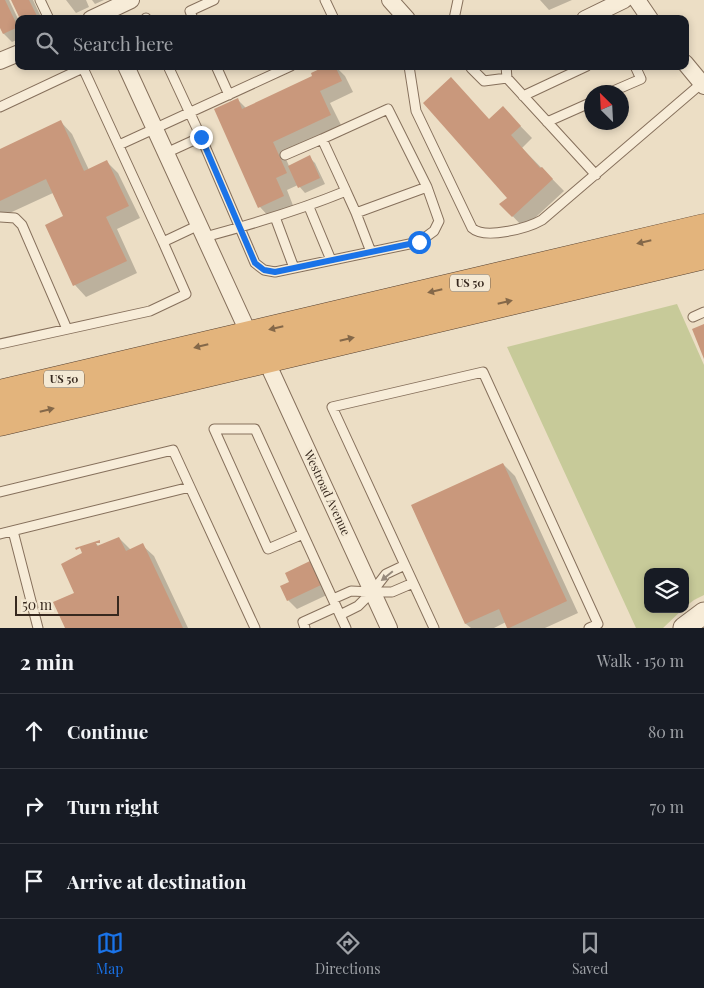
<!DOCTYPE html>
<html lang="en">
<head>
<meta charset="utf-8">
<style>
  :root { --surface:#171b24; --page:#242831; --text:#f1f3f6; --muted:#9ea1a6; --line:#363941; --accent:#1a73e8 }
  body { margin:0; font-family:"Playfair Display",serif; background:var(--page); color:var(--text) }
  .controls { position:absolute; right:15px; bottom:15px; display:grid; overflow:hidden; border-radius:10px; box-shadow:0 2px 8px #0003 }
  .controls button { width:45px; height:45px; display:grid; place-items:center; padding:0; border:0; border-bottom:1px solid var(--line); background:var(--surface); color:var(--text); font:25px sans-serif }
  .compass { position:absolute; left:584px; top:85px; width:45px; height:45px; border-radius:50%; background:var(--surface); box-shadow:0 2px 8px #0003; rotate:336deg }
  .scale { position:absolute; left:15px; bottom:12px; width:104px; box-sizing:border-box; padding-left:5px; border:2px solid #37291f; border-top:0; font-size:14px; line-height:18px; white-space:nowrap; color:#37291f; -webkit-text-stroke:4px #f4e9d4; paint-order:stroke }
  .stop { position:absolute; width:15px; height:15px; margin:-11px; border:4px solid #1a73e8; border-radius:50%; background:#fff }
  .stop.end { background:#1a73e8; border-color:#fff; box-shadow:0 1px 5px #0008 }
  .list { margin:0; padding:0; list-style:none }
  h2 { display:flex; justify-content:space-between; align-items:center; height:65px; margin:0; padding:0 20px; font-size:21px }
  h2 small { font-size:16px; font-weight:400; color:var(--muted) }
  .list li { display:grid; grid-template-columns:32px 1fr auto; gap:15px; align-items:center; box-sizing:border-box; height:75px; padding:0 20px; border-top:1px solid var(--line) }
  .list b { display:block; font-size:19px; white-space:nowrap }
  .list em { font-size:16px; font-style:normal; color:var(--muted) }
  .icon { flex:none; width:28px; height:28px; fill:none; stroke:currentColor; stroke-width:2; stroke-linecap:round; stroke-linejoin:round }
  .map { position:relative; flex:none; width:704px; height:628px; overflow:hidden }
  .search { position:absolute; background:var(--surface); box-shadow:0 2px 8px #0003; left:15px; right:15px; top:15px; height:55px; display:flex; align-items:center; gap:12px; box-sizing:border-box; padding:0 18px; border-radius:10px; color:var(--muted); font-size:19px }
  .sheet { height:290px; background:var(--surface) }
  nav { display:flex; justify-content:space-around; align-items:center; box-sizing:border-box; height:70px; border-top:1px solid var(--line); background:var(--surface); font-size:14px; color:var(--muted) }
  nav a { display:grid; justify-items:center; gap:2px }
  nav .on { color:var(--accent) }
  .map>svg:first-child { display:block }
</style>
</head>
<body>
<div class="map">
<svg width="704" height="628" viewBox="0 0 704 628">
  <rect width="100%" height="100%" fill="#ecdec5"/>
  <path fill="#c7ca99" d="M677,304L704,365V595L694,600L685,607V572H648V609H683L663,628H636L507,347Z"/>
  <path fill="#0003" d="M0,0H9L19,21V39L12,42L4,34L0,25Z
    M12,0H33L42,19H21Z
    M66,0H86L89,7L76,13Z
    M92,0H104L95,4Z
    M540,0H572L549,10Z
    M329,66H335L345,76L353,92L330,103L342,127L284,154L289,166L309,157L315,163L325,184L305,193L298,185L287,190L294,208L271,219L260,207L237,99L246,108L314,77Z
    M503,108L532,138L522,148L564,191L524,228L501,204L509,198L489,120Z
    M61,122L72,134L89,170L107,162L118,173L140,218L117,229L137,273L86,297L75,285L65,217L53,193L1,217L0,216V151Z
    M503,464L515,476L578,613L545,628H508L506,622L494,628H471L466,624L412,506Z
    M119,538L131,550L142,545L154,556L188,628H67L76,593L83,554L95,542L99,547Z
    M310,563L319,572L329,594L297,609L288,600L291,582Z"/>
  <path fill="#c9987c" d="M0,0H5L18,27L3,34L0,28Z
    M11,0H29L38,18L20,19Z
    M326,66H335L342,81L320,91L331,115L273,142L287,173L276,178L284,196L258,208L214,109L238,98L242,109L312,76L311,73Z
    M451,77L489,119L503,106L521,126L511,135L540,168L542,167L553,179L512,217L499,204L507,198L423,103Z
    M61,120L84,171L107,160L129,206L106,217L127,261L73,286L45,225L63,216L46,179L0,201V149Z
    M310,155L320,178L298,188L288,166Z
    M704,324V359L692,329Z
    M503,463L567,601L509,628H507L499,609L465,624L411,505Z
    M119,537L126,551L143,543L183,628H65L53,602L74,593L61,564L82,553L80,548L76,550L75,548L100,540V543H96L97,546Z
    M310,561L321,585L287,601L280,586L289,582L285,573Z"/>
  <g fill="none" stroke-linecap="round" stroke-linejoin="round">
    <g stroke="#86705c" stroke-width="11">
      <path id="service" d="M40,0L49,19
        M325,0L334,19
        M146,18V19
        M193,19L190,11L214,0
        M454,19L458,0
        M168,66L201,137
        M216,66L229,95
        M409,66L416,111L472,228C485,240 528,228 542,220L702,83
        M506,66L507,78L596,175
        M471,68L484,81L507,78
        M611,92L641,79L635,66
        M523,96L587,66
        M0,107L83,68L163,242
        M547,122L592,102
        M119,145L291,66
        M166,153L201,137L255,263L264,270L275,272L419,242L434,231L439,221L427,187L356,213L346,191C300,210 253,224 205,237
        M285,155L322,139
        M346,191L322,139L388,109L427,187
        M309,207L331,260
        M356,213L371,252
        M0,217L15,218L22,225L67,329
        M275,217L294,268
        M693,317L704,312
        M0,344L150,311L186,294L163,242L199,225
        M0,492L173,450L190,487
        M13,531L38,628
        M0,534L190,487L255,628
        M303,534L268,549L214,429H255L346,628
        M372,592L386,574L405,565
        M372,592H392L413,583
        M333,599L351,591L372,592L358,606L340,615
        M305,628L303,622L336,607
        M434,628L332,407L483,372L598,624L589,628"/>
    </g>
    <g stroke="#86705c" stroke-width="18">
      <path id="minor" d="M390,0L407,19
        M637,0L650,19
        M91,19L131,0
        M585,19L624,0
        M0,61L19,53
        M685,63L704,86
        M126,66L249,334
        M265,358L389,628"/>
    </g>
    <g stroke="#86705c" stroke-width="23">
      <path id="tertiary" d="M684,628L704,613"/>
    </g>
    <g stroke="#543f30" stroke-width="29">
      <path id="trunk" d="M0,394L704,228
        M0,422L704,255"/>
    </g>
    <use href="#service" stroke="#f7ecd8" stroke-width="9"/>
    <use href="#minor" stroke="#f7ecd8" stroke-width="16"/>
    <use href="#tertiary" stroke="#f7ecd8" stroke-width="21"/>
    <use href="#trunk" stroke="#e3b47c" stroke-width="28"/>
  </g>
  <defs><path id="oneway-solid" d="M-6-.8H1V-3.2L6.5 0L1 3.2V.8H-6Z" transform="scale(1.25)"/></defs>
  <g fill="#846849">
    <use href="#oneway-solid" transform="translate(644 242) rotate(167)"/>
    <use href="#oneway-solid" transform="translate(435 291) rotate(167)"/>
    <use href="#oneway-solid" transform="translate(505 302) rotate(-13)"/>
    <use href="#oneway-solid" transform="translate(276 328) rotate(167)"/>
    <use href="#oneway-solid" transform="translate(347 339) rotate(-13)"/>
    <use href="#oneway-solid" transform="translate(201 346) rotate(166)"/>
    <use href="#oneway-solid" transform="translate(47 410) rotate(-14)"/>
  </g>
  <use fill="#978a7c" href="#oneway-solid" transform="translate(387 576) rotate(141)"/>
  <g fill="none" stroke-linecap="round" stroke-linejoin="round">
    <path stroke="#1a73e8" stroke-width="6" d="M201,137L255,263L264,270L275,272L419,242"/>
  </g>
  <g text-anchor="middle" stroke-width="5" stroke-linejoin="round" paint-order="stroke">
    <g fill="#f4e9d4" stroke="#706355" stroke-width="1">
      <rect x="450" y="274.5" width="40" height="17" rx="4"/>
      <rect x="44" y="370.5" width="40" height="17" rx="4"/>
    </g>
    <g font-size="11" font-weight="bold" fill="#37291f">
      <text x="470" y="287">US 50</text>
      <text x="64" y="383">US 50</text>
    </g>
    <g font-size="12" fill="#37291f" stroke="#f4e9d4">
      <text transform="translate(327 493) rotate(65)" y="4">Westroad Avenue</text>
    </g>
  </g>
</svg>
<div class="controls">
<button><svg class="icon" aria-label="layers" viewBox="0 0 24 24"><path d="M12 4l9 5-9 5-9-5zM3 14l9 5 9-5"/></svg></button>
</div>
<svg class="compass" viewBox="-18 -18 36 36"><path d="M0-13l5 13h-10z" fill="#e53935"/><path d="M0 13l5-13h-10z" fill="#9ea1a6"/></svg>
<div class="scale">50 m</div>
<div class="stop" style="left:419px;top:242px"></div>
<div class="stop end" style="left:201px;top:137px"></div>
<div class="search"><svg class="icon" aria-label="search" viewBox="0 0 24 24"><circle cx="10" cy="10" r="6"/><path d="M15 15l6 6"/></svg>Search here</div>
</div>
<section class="sheet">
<h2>2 min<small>Walk · 150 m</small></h2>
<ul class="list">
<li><svg class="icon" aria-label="ahead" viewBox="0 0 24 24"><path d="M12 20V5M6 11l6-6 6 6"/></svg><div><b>Continue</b></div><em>80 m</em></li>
<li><svg class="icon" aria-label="right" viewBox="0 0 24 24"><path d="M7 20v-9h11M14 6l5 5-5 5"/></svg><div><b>Turn right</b></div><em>70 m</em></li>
<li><svg class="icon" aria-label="arrive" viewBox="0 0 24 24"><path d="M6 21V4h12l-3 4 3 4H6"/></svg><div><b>Arrive at destination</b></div></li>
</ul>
</section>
<nav>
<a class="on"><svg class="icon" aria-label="map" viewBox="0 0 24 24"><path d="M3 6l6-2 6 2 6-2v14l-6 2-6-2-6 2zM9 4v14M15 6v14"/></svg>Map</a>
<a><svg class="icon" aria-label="directions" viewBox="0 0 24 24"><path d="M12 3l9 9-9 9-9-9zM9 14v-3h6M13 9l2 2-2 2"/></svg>Directions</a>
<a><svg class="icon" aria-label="saved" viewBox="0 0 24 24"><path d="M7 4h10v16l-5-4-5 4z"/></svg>Saved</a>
</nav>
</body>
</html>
